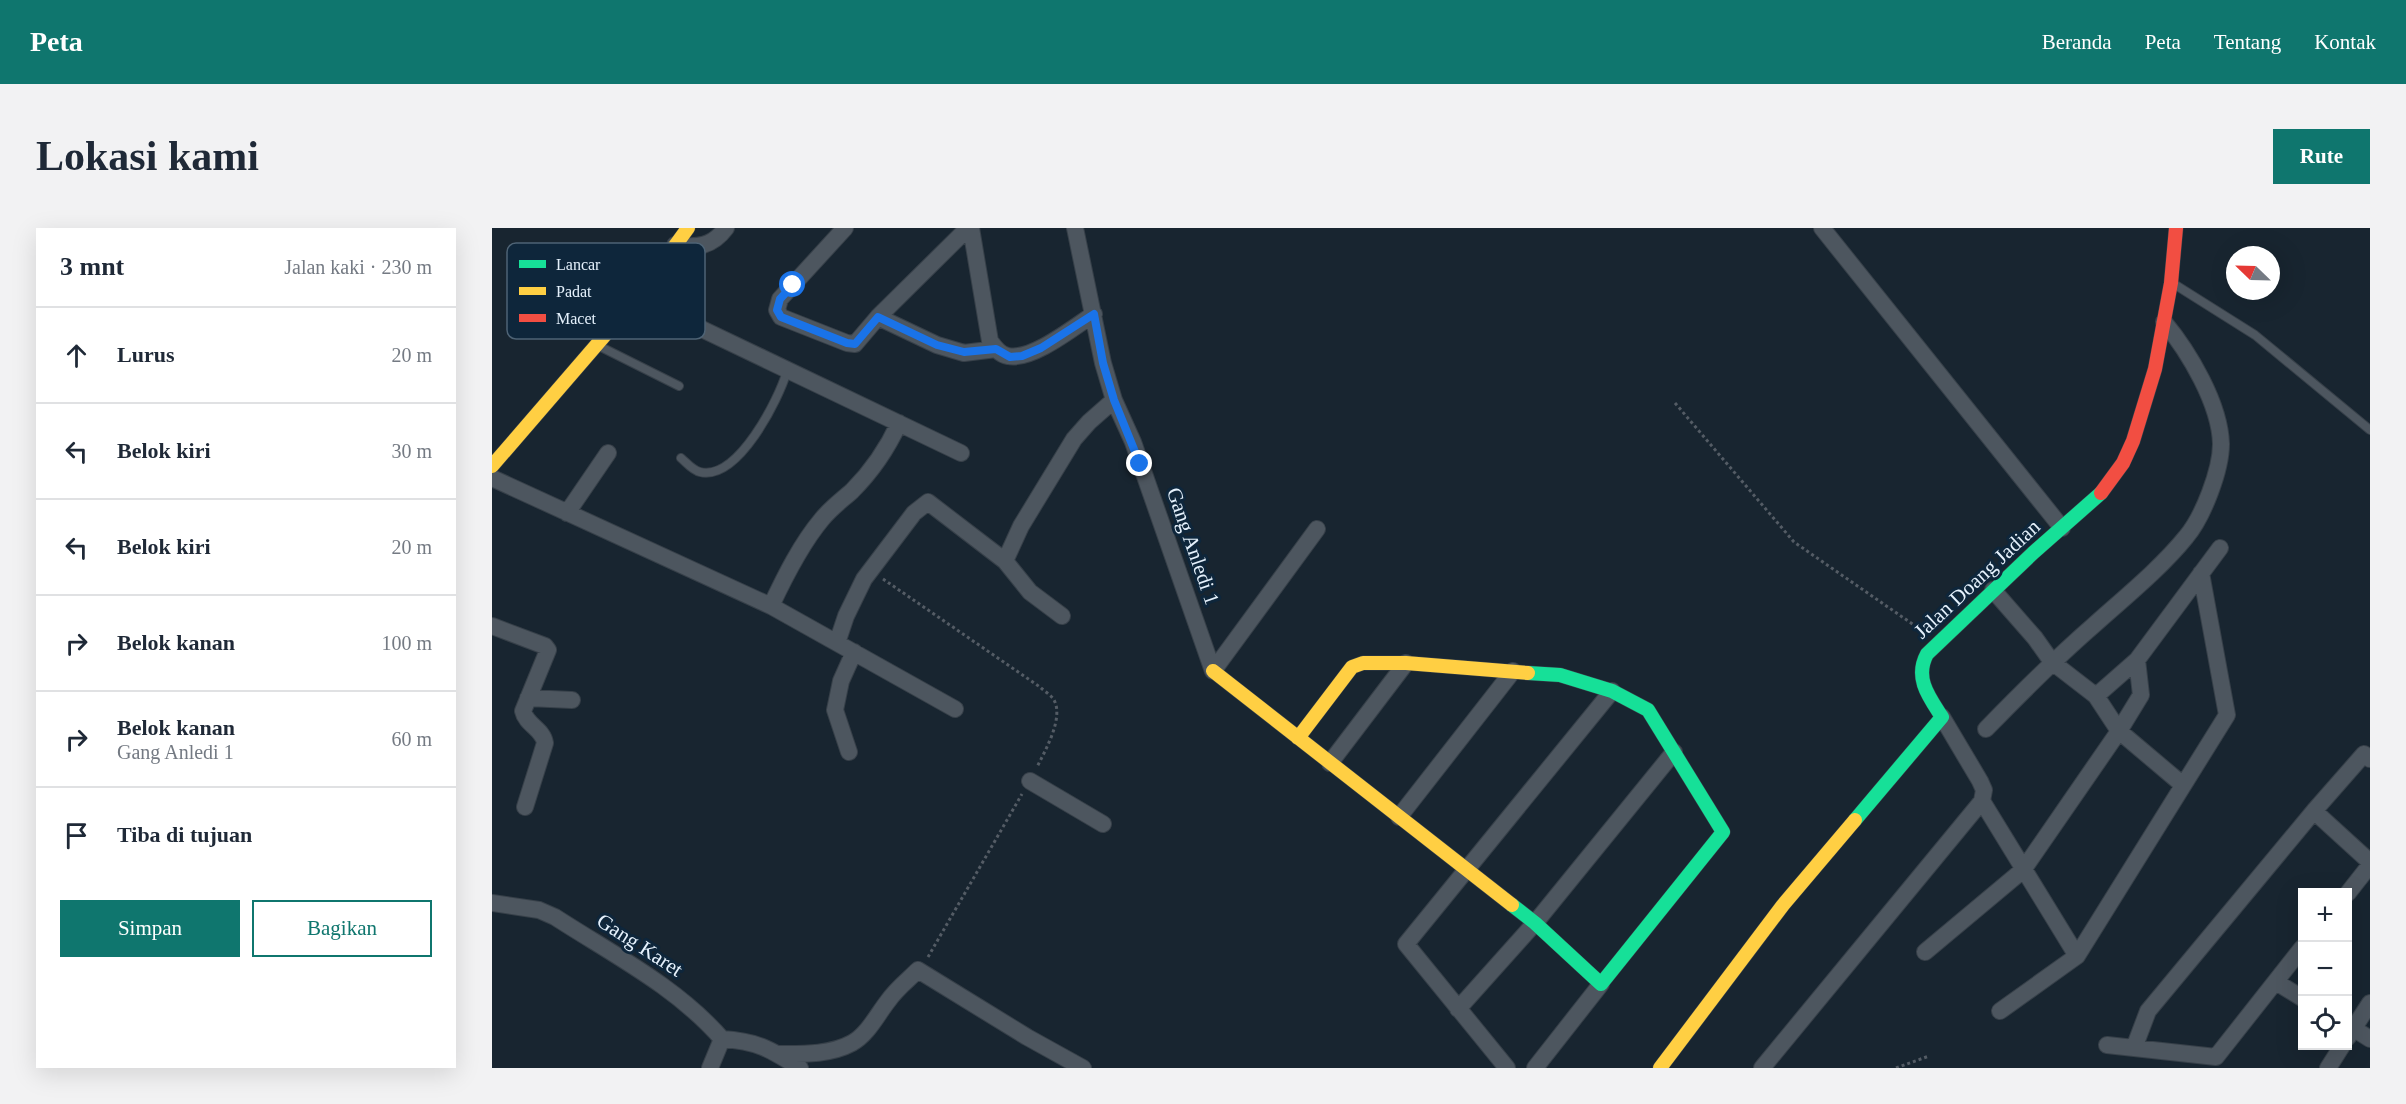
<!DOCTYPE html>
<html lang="id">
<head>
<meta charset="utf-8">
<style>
  :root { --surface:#fff; --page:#f2f2f3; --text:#1f2937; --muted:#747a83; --line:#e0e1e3; --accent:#0f766e }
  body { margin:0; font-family:Georgia,serif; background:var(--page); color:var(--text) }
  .controls { position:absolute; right:18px; bottom:18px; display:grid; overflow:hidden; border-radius:0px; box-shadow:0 6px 24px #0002 }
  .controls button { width:54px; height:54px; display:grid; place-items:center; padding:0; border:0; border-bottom:2px solid var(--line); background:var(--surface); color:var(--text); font:30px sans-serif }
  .compass { position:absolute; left:1734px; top:18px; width:54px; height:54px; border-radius:50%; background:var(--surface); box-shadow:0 6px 24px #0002; rotate:293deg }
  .stop { position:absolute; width:18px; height:18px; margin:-14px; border:4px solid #1a73e8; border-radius:50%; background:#fff }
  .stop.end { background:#1a73e8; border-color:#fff; box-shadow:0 2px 6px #0008 }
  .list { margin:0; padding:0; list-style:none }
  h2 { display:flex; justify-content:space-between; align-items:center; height:78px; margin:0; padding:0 24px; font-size:26px }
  h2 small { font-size:20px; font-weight:400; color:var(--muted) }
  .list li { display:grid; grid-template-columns:39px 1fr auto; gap:18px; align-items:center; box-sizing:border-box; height:96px; padding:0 24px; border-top:2px solid var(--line) }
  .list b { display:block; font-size:22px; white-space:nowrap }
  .list p { margin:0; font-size:20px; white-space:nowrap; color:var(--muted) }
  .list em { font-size:20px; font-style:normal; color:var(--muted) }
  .actions { display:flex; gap:12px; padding:18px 24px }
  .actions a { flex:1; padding:14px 0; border:2px solid var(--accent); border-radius:0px; text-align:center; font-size:21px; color:var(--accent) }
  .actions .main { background:var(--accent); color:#fff }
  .icon { flex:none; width:33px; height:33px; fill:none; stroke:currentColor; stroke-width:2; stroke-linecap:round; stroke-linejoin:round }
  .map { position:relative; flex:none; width:1878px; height:840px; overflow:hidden; border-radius:0px }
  header { display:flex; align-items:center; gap:36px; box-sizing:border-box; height:84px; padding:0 30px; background:var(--accent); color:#fff }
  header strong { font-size:28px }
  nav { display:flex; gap:33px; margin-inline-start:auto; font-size:21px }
  .intro { display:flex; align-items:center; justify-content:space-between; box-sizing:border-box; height:144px; padding:0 36px }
  h1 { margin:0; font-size:42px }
  .button { padding:15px 27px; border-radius:0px; background:var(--accent); color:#fff; font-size:21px; font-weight:700 }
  main { display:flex; gap:36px; padding:0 36px }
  aside { flex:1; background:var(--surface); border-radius:0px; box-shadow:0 6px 24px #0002 }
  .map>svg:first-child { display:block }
</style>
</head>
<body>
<header>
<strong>Peta</strong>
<nav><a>Beranda</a><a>Peta</a><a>Tentang</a><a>Kontak</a></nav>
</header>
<div class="intro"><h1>Lokasi kami</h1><a class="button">Rute</a></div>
<main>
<aside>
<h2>3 mnt<small>Jalan kaki · 230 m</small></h2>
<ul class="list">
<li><svg class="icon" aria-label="ahead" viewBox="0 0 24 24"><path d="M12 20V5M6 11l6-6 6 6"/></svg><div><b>Lurus</b></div><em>20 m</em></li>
<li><svg class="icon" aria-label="left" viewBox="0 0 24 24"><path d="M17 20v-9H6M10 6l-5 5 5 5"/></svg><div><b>Belok kiri</b></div><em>30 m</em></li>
<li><svg class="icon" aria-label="left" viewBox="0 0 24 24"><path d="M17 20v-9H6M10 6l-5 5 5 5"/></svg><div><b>Belok kiri</b></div><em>20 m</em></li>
<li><svg class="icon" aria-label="right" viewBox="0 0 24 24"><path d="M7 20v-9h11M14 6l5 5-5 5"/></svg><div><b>Belok kanan</b></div><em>100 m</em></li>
<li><svg class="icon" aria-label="right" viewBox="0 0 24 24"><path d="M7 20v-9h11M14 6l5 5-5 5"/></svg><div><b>Belok kanan</b><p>Gang Anledi 1</p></div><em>60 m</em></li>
<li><svg class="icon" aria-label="arrive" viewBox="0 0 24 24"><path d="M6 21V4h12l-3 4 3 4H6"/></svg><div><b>Tiba di tujuan</b></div></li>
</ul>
<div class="actions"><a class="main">Simpan</a><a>Bagikan</a></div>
</aside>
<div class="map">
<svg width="1878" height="840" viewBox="0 0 1878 840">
  <rect width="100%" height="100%" fill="#182530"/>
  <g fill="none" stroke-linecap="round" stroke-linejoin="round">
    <g stroke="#374049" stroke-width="10">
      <path id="lane" d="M1682,56L1763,107L1878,202
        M107,118L187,158
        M189,230C195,235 200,242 208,244C246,253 287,171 295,143"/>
    </g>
    <g stroke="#374049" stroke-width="18">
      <path id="street" d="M353,0L288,71L285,82L289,89L355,115L363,116L386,89L476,0
        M479,0L498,113C503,120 508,127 516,128C540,133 582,99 602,86
        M583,0L611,135L622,172L641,214L721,443
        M1330,0L1570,300
        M183,17C205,20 220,19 234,0
        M145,70L469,225
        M386,89L445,117L472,125L504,121
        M0,250L279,378L463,481
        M75,285L116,225
        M513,333L529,298L582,211L597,194L622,172
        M1501,362L1543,410L1560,434L1604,468L1627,503L1691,557
        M279,378C293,348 309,316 330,291C339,280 350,272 360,263C379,244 396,219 407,195
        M0,398L53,418L56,422L31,483C34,497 51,501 53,515L33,579
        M345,415L354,388L372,351L422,285L436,274L513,333L538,364L570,388
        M721,443L825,301
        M1604,468L1645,432L1728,320
        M36,470L80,472
        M1494,501C1529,465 1564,430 1602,397C1632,370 1669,340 1694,309C1711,289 1729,242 1729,216C1728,176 1697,124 1672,94
        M357,524L343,482L349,453L362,424
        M838,535L914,435
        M538,553L611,596
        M1490,573L1585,728
        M1822,583L1872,526L1878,531
        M907,589L1021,443
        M1856,665L1878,637
        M0,675L47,682L63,689C120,726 185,759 230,811L218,840
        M1433,724L1531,642L1627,503L1649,467L1645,432
        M1784,754L1810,770
        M966,781L1043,695L1182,524
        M1508,783L1585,728L1735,487L1709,345
        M1856,797L1878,811
        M1856,809L1878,775
        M230,811C265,813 278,821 308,840
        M1615,817L1724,829L1810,720
        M1642,820L1656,783L1822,583L1878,634
        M286,826C310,826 338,827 360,815C376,806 385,787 396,773C404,761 416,752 426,742L535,809L591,840
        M1015,840L914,716L1120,463
        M1043,840L1109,756
        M1270,840L1490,573L1492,562L1488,553L1450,489
        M1836,840L1850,818"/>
    </g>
    <g stroke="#374049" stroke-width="15">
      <path id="fast" d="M1363,592L1450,489C1437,469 1422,450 1435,426L1541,325L1609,265
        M1020,677L1043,695L1109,756L1231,604L1156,482L1120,463L1068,447L1036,445"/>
    </g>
    <g stroke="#374049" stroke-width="15">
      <path id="slow" d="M0,238L145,70L196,0
        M721,443L1020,677
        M806,510L860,439L871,435H914L1036,445
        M1168,840L1291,677L1363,592"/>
    </g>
    <g stroke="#374049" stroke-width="15">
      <path id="jam" d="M1609,265L1631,235L1641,213L1663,141L1679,55L1684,0"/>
    </g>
    <path stroke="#545c65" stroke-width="3" stroke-dasharray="3 3" stroke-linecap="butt" d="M1183,175L1302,314L1432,404
      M391,351L548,459C552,463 559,467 562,472C572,490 553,523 545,539
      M436,729L530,566
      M1404,840L1437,828"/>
    <use href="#lane" stroke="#4d565f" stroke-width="8"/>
    <use href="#street" stroke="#4d565f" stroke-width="16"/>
    <use href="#fast" stroke="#16e098" stroke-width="14"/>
    <use href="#slow" stroke="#ffcf43" stroke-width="14"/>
    <use href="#jam" stroke="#f24e42" stroke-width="14"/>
  </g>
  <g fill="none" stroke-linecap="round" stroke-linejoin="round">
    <path stroke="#1a73e8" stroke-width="8" d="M301,57L288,71L285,82L289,89L355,115L363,116L386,89L445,117L472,124L504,121L518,129L530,128L549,120L602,86L611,135L622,172L648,236"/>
  </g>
  <g text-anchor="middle" stroke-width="6" stroke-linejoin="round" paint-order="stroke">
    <g font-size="21" fill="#e5f1fc" stroke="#0e263b">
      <text transform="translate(701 318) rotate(71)" y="7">Gang Anledi 1</text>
      <text transform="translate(1485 351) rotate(-43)" y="7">Jalan Doang Jadian</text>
      <text transform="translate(148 717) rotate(33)" y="7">Gang Karet</text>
    </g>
  </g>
  <rect x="15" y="15" width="198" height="96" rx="9" fill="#0e263b" stroke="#4e6375" stroke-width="1.5"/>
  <rect x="27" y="32" width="27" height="8" fill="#16e098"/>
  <rect x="27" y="59" width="27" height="8" fill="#ffcf43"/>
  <rect x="27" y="86" width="27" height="8" fill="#f24e42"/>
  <g font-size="16" fill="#e5f1fc">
    <text x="64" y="42">Lancar</text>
    <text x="64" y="69">Padat</text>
    <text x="64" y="96">Macet</text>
  </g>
</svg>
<div class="controls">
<button>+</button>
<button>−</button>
<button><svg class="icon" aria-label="locate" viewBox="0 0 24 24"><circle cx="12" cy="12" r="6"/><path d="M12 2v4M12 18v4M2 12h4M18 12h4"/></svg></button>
</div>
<svg class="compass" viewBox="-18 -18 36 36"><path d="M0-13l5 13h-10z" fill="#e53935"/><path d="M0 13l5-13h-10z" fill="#747a83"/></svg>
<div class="stop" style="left:301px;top:57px"></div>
<div class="stop end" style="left:648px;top:236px"></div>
</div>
</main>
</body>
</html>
